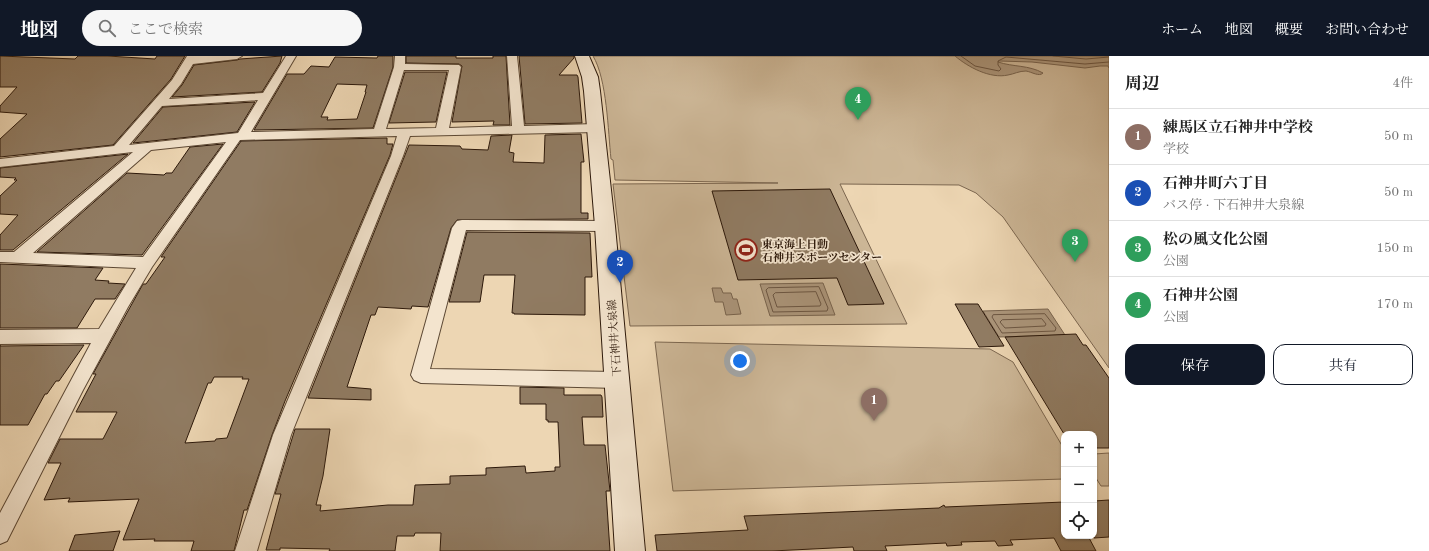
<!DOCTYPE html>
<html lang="ja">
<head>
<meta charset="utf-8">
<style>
  :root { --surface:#fff; --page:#f6f6f6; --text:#222; --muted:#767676; --line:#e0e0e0; --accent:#111827 }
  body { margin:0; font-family:"Old Standard TT","Noto Serif JP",serif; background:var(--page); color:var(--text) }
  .controls { position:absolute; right:12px; bottom:12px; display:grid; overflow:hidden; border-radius:8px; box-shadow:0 1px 3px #0004 }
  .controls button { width:36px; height:36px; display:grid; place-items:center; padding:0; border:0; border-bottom:1px solid var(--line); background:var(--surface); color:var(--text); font:20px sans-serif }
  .you { position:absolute; left:740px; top:305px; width:14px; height:14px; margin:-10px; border:3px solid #fff; border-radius:50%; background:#1a73e8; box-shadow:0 0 0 6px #1a73e833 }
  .badge { display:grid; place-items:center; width:26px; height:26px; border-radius:50%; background:var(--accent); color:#fff; font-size:13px; font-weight:700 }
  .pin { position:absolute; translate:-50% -33px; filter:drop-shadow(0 1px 2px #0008) }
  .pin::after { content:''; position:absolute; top:21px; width:14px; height:12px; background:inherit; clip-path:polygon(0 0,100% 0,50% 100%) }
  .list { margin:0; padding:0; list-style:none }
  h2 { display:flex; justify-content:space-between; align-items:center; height:52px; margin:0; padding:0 16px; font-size:17px }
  h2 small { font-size:13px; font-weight:400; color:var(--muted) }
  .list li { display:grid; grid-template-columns:26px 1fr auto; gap:12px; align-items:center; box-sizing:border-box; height:56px; padding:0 16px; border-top:1px solid var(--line) }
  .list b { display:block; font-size:15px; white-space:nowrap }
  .list p { margin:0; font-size:13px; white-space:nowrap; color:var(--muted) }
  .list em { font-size:13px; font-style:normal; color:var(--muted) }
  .actions { display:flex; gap:8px; padding:12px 16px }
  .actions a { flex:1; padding:9px 0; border:1px solid var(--accent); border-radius:12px; text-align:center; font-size:14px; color:var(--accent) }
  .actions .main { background:var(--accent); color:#fff }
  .icon { flex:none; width:22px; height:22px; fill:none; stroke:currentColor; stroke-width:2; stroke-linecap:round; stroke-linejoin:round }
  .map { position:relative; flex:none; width:1109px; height:495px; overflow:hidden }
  header { display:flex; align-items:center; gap:24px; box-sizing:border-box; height:56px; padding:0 20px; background:var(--accent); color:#fff }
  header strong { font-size:19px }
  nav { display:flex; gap:22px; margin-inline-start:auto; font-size:14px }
  .search { width:280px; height:36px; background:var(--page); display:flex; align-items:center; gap:10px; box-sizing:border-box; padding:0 14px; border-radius:22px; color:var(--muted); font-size:15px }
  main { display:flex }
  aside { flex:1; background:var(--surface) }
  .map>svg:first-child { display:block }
</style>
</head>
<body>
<header>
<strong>地図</strong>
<div class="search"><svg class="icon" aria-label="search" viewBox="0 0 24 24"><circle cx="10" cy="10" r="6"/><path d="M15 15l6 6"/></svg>ここで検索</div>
<nav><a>ホーム</a><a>地図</a><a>概要</a><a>お問い合わせ</a></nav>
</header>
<main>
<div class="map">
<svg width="1109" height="495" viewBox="0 0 1109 495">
  <rect width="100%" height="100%" fill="#edd6b3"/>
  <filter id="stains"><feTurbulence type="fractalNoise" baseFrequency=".005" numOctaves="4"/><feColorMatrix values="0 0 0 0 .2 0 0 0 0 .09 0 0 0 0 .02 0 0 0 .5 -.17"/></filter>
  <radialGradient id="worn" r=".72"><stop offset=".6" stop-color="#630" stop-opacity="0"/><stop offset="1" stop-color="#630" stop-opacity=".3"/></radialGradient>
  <path fill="#ccb696" stroke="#7c6750" d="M593,0H1109V312L1003,161L976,137L959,129L840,128L907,268L630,270L613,128L778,127L615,124L613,104L611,103C608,75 607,23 593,0Z
    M655,286L990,293L1013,306L1064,393V423L673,435Z
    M1109,397V430H1101L1094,419V398Z"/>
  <path fill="#ab957a" stroke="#78634d" d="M955,0H1109V12L1108,10H1100L1085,12L1032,6L999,5L998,6C1013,11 1029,9 1043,17C1039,21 1032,16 1026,15C1019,15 1014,18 1008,19C990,23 968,11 955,0Z
    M823,227L835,259L770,260L760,228Z
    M712,232H721L723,237H731L733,243H737L741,258L726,259L723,246H715Z
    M1048,253L1065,279L999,281L983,255Z"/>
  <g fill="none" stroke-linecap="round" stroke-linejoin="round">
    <path stroke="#6c5642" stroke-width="1" d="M961,0L975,10L999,15L1001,13L998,9V5L1006,1L1085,8L1109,6
      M1053,0L1086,3L1109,1
      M819,231L828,252L827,255L773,256L766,234L768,232Z
      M816,236L821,248L820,250L777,251L773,239L775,237Z
      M1045,258L1056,272L1055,275L1002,277L992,261L993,259Z
      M1042,263L1046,268L1045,270L1005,272L1000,266L1002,264Z"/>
  </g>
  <path fill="#907b62" stroke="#2c180a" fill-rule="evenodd" d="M0,0L75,3L78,0H108L155,3L157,0H185L171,23L113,89L0,101V83L27,58L0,56V50L17,31H0Z
    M282,0L280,7L262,36L172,41L182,29L194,9L237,4L240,3Z
    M378,0H393V11L373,72L254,74L287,18H304L311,10L329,11L335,1L377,2ZM337,28L367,29L365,36H366L357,63L327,64L328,61H321Z
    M406,0H456V2H493V0H506L510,69H493L494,65L452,66L462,10L459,8L406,7Z
    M519,0H574V2L559,19H577L578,21L582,67L525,68Z
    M405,16H447L436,66L389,67Z
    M255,46L237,76L133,87L163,51Z
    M581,78L584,106H581V157H588V163L457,164L451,172L428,251L412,250L411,253L378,251L375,259H371L347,331L371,333V344L308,342L409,89L460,90L462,93L488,94L491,80L512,79L509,96L514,97L513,106L544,107L545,79Z
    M387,82V88H393L390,99L285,345L272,379L247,454H244L234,495H191L194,485H154L155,483L123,484L139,443L68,446L70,442L44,444L61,407H48L60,383H103L117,356H76L96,318H93L143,228H146L165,201H161L241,85ZM214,321H243L242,323H249L227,382L216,383L215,385L185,387L208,327H211Z
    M223,88L142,199L37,196L127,117L164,119L166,117H172L190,91Z
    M128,98L13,194H0V179L18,159L0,158V140L17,124H14L16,122L0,121V112Z
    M830,133L884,248L848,249L837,222L738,224L712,135Z
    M467,176L590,177L592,221H585V259L514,258V257H512L515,219H484L480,246H449Z
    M0,208L103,212L95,224L109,225L108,227L125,228L115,243H95L77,272H0Z
    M955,248H978L1004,290L979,291Z
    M1076,278L1083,289H1086L1109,322V392H1094V378H1064L1005,281Z
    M0,289V290L84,289L59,325H56L47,338H45L28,369H0Z
    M520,331L564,332V339H601L602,341L603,361H582L584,389H605L610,435H606L610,495H440L441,477H415L414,480H397L395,495H329L330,493L280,492V494H266L281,438H275L295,373H330L323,420L316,449H321L320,455L388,449H413L415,429L450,428V420L486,419V412L525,410L526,417L555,415V411H560L558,366H548V364H546V348H520Z
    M1109,444V481L1094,482V445Z
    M1064,446V480H1088L1096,495H1061L1054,482L1010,484L1013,489L998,490L995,485L961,486L962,489L947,490L946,487L885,490L887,495H854L853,491L772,495H657L655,479L748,474L744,460L939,452L944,449L945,451Z
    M120,475L113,495H69L75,479Z"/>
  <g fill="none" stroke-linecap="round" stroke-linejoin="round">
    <g stroke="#5c4834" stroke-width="2">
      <path id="minor" d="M187,0H242L237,3L193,8L181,28L169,43L263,37L286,0H296L251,76L374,73L394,11L395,0H405V8L459,9L461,11L449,72L512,70L507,0H517L524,70L596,68L600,69L602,72L600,75L596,76L410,80L403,100L291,379L257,495H235L273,379L391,100L397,80L240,84L152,211L128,251L83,334L7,485L0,488V457L91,287L0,288V274L99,273L136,212L0,206V196H14L133,96L0,111V103L114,90L172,24ZM404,14H449L436,72L386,73ZM258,44L238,77L129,89L162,50ZM226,86L143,201L33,197L151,94Z
        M462,164L605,165L610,166L612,170L610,174L605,175L466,174L430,313L617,316L623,319L626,324L623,329L617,332L421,327L414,324L411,319L452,172L457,165Z"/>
    </g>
    <g stroke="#2c180a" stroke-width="2">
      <path id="secondary" d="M575,0H589L598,21L600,35L615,170L645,495H615L595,170L584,35L582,21Z"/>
    </g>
    <use href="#minor" fill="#f3e4ce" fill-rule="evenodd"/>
    <use href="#secondary" fill="#f3e4ce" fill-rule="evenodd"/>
  </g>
  <defs>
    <g id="stadium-ring" transform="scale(1.15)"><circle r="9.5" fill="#f3e4ce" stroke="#8f2418" stroke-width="1.5"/><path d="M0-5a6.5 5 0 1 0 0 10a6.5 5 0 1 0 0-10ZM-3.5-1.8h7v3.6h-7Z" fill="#8f2418"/></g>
  </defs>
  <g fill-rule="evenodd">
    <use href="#stadium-ring" x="746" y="194"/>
  </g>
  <g text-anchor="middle" stroke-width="3.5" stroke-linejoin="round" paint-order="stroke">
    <g font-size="11" font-weight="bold" fill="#2c180a" stroke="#f3e4ce" text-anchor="start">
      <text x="762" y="192">東京海上日動<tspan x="762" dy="13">石神井スポーツセンター</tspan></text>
    </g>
    <g font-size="11" fill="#2c180a" stroke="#f3e4ce">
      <text transform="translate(614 282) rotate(-94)" y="4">下石神井大泉線</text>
    </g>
  </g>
  <rect width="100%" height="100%" filter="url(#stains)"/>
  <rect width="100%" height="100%" fill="url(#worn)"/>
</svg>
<div class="controls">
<button>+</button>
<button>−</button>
<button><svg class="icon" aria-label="locate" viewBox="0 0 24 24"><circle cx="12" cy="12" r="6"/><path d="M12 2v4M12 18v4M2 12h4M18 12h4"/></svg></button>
</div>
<div class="you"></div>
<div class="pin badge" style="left:874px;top:365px;background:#8d6e63">1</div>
<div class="pin badge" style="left:620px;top:227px;background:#1a4fb4">2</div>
<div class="pin badge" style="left:1075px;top:206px;background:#2e9e5b">3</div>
<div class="pin badge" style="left:858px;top:64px;background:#2e9e5b">4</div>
</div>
<aside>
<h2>周辺<small>4件</small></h2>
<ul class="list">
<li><span class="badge" style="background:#8d6e63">1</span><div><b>練馬区立石神井中学校</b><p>学校</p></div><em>50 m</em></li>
<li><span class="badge" style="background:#1a4fb4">2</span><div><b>石神井町六丁目</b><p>バス停 · 下石神井大泉線</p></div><em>50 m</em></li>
<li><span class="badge" style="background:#2e9e5b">3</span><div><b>松の風文化公園</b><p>公園</p></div><em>150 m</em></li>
<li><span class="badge" style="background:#2e9e5b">4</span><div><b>石神井公園</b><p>公園</p></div><em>170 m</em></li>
</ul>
<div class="actions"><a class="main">保存</a><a>共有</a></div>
</aside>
</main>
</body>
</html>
